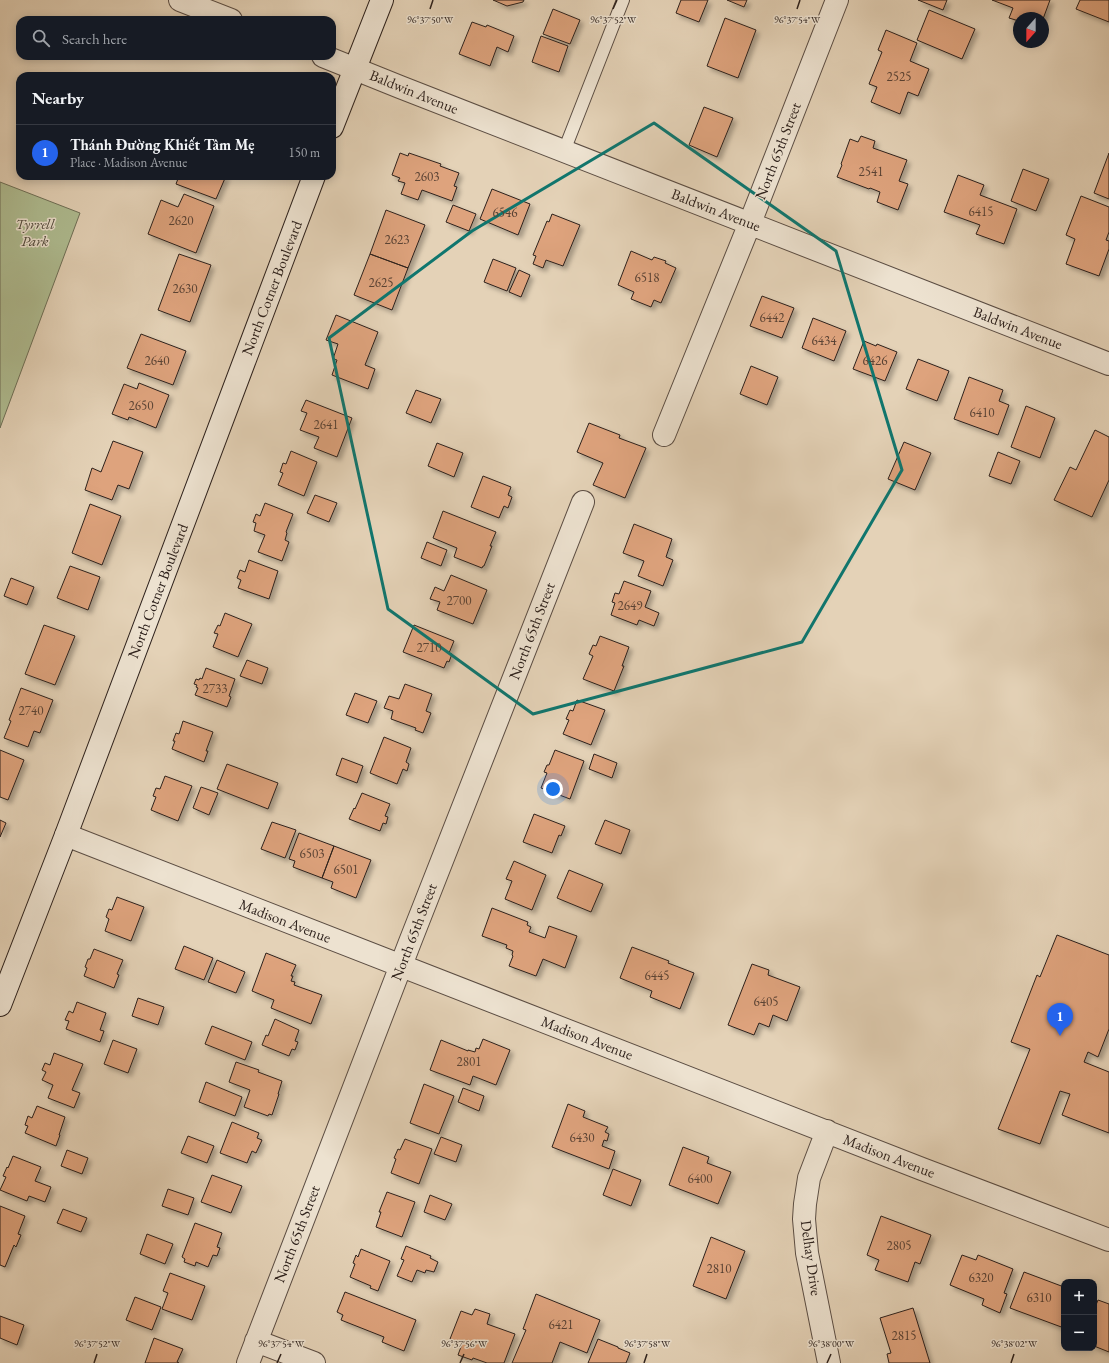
<!DOCTYPE html>
<html lang="en">
<head>
<meta charset="utf-8">
<style>
  :root { --surface:#171b24; --page:#20242c; --text:#f1f3f6; --muted:#9ea1a6; --line:#363941; --accent:#2563eb }
  body { margin:0; font-family:"EB Garamond",serif; background:var(--page); color:var(--text) }
  .controls { position:absolute; right:12px; bottom:12px; display:grid; overflow:hidden; border-radius:8px; box-shadow:0 2px 10px #0003 }
  .controls button { width:36px; height:36px; display:grid; place-items:center; padding:0; border:0; border-bottom:1px solid var(--line); background:var(--surface); color:var(--text); font:20px sans-serif }
  .compass { position:absolute; left:1013px; top:12px; width:36px; height:36px; border-radius:50%; background:var(--surface); box-shadow:0 2px 10px #0003; rotate:201deg }
  .you { position:absolute; left:553px; top:789px; width:14px; height:14px; margin:-10px; border:3px solid #fff; border-radius:50%; background:#1a73e8; box-shadow:0 0 0 6px #1a73e833 }
  .badge { display:grid; place-items:center; width:26px; height:26px; border-radius:50%; background:var(--accent); color:#fff; font-size:13px; font-weight:700 }
  .pin { position:absolute; translate:-50% -33px; filter:drop-shadow(0 1px 2px #0008) }
  .pin::after { content:''; position:absolute; top:21px; width:14px; height:12px; background:inherit; clip-path:polygon(0 0,100% 0,50% 100%) }
  .list { margin:0; padding:0; list-style:none }
  h2 { display:flex; justify-content:space-between; align-items:center; height:52px; margin:0; padding:0 16px; font-size:17px }
  h2 small { font-size:13px; font-weight:400; color:var(--muted) }
  .list li { display:grid; grid-template-columns:26px 1fr auto; gap:12px; align-items:center; box-sizing:border-box; height:56px; padding:0 16px; border-top:1px solid var(--line) }
  .list b { display:block; font-size:15px; white-space:nowrap }
  .list p { margin:0; font-size:13px; white-space:nowrap; color:var(--muted) }
  .list em { font-size:13px; font-style:normal; color:var(--muted) }
  .icon { flex:none; width:22px; height:22px; fill:none; stroke:currentColor; stroke-width:2; stroke-linecap:round; stroke-linejoin:round }
  .map { position:relative; flex:none; width:1109px; height:1363px; overflow:hidden }
  .search { position:absolute; background:var(--surface); box-shadow:0 2px 10px #0003; left:16px; top:16px; width:320px; height:44px; display:flex; align-items:center; gap:10px; box-sizing:border-box; padding:0 14px; border-radius:12px; color:var(--muted); font-size:15px }
  .panel { position:absolute; background:var(--surface); box-shadow:0 2px 10px #0003; left:16px; top:72px; width:320px; height:108px; border-radius:12px }
  .map>svg:first-child { display:block }
</style>
</head>
<body>
<div class="map">
<svg width="1109" height="1363" viewBox="0 0 1109 1363">
  <defs>
    <filter id="shadow"><feDropShadow dx="3.5" dy="3.5" stdDeviation="2" flood-color="#0004"/></filter>
  </defs>
  <rect width="100%" height="100%" fill="#e4d2b7"/>
  <filter id="stains"><feTurbulence type="fractalNoise" baseFrequency=".005" numOctaves="4"/><feColorMatrix values="0 0 0 0 .2 0 0 0 0 .09 0 0 0 0 .02 0 0 0 .5 -.17"/></filter>
  <radialGradient id="worn" r=".72"><stop offset=".6" stop-color="#630" stop-opacity="0"/><stop offset="1" stop-color="#630" stop-opacity=".3"/></radialGradient>
  <path fill="#afbd92" stroke="#6e6f57" d="M0,182L80,213L0,428Z"/>
  <path fill="#dea37d" stroke="#2d211c" filter="url(#shadow)" d="M493,0H524L523,2L507,6Z
    M681,0H708L699,22L676,13Z
    M727,0H747L744,7Z
    M918,0H947L943,10Z
    M992,0H1050L1043,19V18H1019V21L1009,18L1013,8Z
    M1080,0H1109V22L1076,9Z
    M553,9L580,20L570,44L543,34Z
    M929,10L975,29L962,59L917,40Z
    M725,18L756,30L738,78L707,66Z
    M472,22L486,27L487,25L514,36L508,52L497,47L490,66L459,54Z
    M886,30L917,43L910,61L929,69L918,96L908,92L900,114L871,102L877,87L869,84L882,52L878,50Z
    M541,36L568,46L559,72L532,62Z
    M704,107L733,118L717,157L689,145Z
    M861,136L875,141L873,148L907,160L899,181L908,184L898,210L877,202L880,192L870,188L869,189L837,177L842,165L841,164L850,139L858,142Z
    M400,153L408,156L409,153L441,164L440,166L459,173L454,186L457,187L452,201L422,190L418,200L401,194L405,183L398,181L400,178L392,175Z
    M1109,153V199L1094,193Z
    M1023,169L1049,179L1036,211L1011,201Z
    M958,175L984,185L980,195L1017,209L1004,244L976,234L980,225L944,212Z
    M179,176H226L216,199L176,184Z
    M492,189L530,204L518,235L480,219Z
    M184,194L214,206L196,253L148,234L161,200L178,207Z
    M1081,196L1109,207V232L1106,240L1109,241V249L1099,276L1066,264L1075,239L1066,235Z
    M453,205L476,214L469,231L446,222Z
    M386,210L425,225L408,268L370,254Z
    M552,214L580,225L563,266L546,260L543,268L533,264L536,256L533,255L547,221L549,222Z
    M631,251L652,260L654,257L666,261L665,263L676,268L661,303L654,300L651,307L631,299L634,292L618,285Z
    M179,254L211,265L190,322L158,310Z
    M370,254L408,268L392,310L354,295Z
    M493,259L516,268L507,291L484,282Z
    M519,270L530,275L521,297L509,292Z
    M762,296L794,308L782,338L750,326Z
    M336,315L378,332L365,365L375,369L368,389L332,375L337,360L333,359L338,344L326,340Z
    M813,318L846,331L834,361L802,348Z
    M141,334L186,351L173,385L127,368Z
    M864,341L876,346L877,344L897,352L885,381L853,369Z
    M918,359L949,371L937,401L906,389Z
    M751,366L778,377L767,405L740,394Z
    M969,377L1003,390L999,401L1009,405L998,435L954,419Z
    M139,383L169,395L156,428L129,417L128,420L112,414L124,384L137,389Z
    M416,390L441,399L431,423L406,413Z
    M306,400L352,418L337,457L314,448L319,437L300,430L307,413L301,411Z
    M1026,406L1055,418L1040,458L1011,447Z
    M589,423L620,435L619,438L646,448L625,498L593,485L603,463L577,452Z
    M1095,430L1109,437V480L1092,517L1054,500L1070,467L1076,470Z
    M113,441L143,452L129,489L118,485L112,500L85,490L92,468L101,472Z
    M904,442L931,453L915,490L888,479Z
    M437,443L463,453L454,477L428,466Z
    M291,451L317,462L304,496L278,485L283,473L280,472L283,463L286,464Z
    M998,452L1020,461L1011,484L989,476Z
    M483,476L511,487L508,495L512,497L508,508L504,506L499,518L471,507Z
    M315,495L337,503L329,522L307,513Z
    M265,503L293,514L286,532L287,533L285,540L289,542L282,561L258,552L265,535L254,531L256,523L253,522L256,514L260,516Z
    M90,504L121,516L102,565L72,553Z
    M443,511L496,532L490,546H492L484,566H483L482,568L454,557L457,548L433,538Z
    M634,524L672,539L666,557L673,560L663,586L638,576L644,561L623,553Z
    M427,542L447,550L441,566L421,558Z
    M249,560L278,571L269,599L238,588L241,580L237,578L240,570L245,572Z
    M70,566L100,577L88,610L57,598Z
    M451,575L487,590L473,624L437,610L440,602L430,599L435,587L444,591Z
    M11,578L34,587L27,605L4,596Z
    M624,581L651,591L645,607L659,613L654,626L639,620L637,625L611,615L615,603L612,602L615,593L619,594Z
    M225,613L252,624L238,657L213,647L218,634L214,633L218,625L220,626Z
    M44,625L75,636L55,685L25,674Z
    M414,625L454,641L449,653L452,654L449,662L447,661L444,668L403,652Z
    M600,636L629,647L622,666H624L614,691L583,679L593,656L589,654L593,645L596,646Z
    M247,660L268,668L262,684L240,676Z
    M206,668L235,679L229,696L231,697L227,707L195,695L198,688L196,687L197,685L194,684L196,679L199,680L200,678L202,679Z
    M405,684L432,694L426,711L431,713L423,733L415,730L416,728L391,719L393,711L384,708L389,696L399,699Z
    M21,688L53,700L40,733L34,731L28,747L4,738L11,721L9,720Z
    M355,693L377,701L368,723L346,715Z
    M577,700L605,710L591,745L563,734L569,720L566,719L570,710L573,711Z
    M183,721L213,732L206,751H208L204,762L172,749L175,741H173L176,733L179,734Z
    M384,737L411,748L406,762L409,764L407,771L403,769L397,784L370,773Z
    M0,750L24,760L8,800L0,797Z
    M555,750L584,761L570,799L541,788L547,773L544,772L547,765H549Z
    M594,754L617,763L612,778L589,769Z
    M342,758L363,766L357,783L336,775Z
    M227,764L278,783L268,809L217,789Z
    M165,776L192,786L178,821L151,810L156,797L153,796L156,788L160,789Z
    M201,787L218,793L209,815L193,808Z
    M362,793L390,804L385,816L388,817L386,824L383,823L380,831L349,819L354,808L355,809Z
    M534,814L565,826L561,836L559,835L552,853L523,842Z
    M0,820L6,823L0,837Z
    M605,820L630,830L621,854L595,844Z
    M272,822L296,830L285,858L261,849Z
    M299,833L334,846L322,878L293,867L295,861L289,859Z
    M334,846L371,860L356,898L331,888L333,882L322,878Z
    M514,861L546,875L532,910L505,899L512,881L506,879Z
    M569,870L603,884L591,912L557,898Z
    M117,897L144,907L131,941L105,931L109,919L106,917L109,909L112,910Z
    M492,908L528,922L527,925L531,927L529,932L545,938L549,926L577,936L565,968L543,959L536,976L509,966L513,956L512,955L513,951L506,948L507,945L482,936Z
    M1057,935L1109,955V1029L1098,1057L1088,1052L1084,1062L1109,1072V1133L1062,1115L1070,1094L1060,1091L1040,1144L998,1129L1030,1049L1011,1042L1037,975L1040,977Z
    M184,946L213,958L204,980L175,969Z
    M632,947L669,961L668,963L694,973L680,1009L650,997L652,991L620,978Z
    M94,949L123,960L117,974L119,975L114,988L84,976L87,968L85,967L88,959H90Z
    M266,953L296,965L291,976H293L291,981L295,982L294,985L322,995L311,1024L271,1008L274,1000L252,991Z
    M217,960L245,972L236,993L208,982Z
    M752,964L769,970L768,975L800,987L787,1021L773,1015L769,1027L759,1023L754,1035L728,1025Z
    M138,998L164,1007L158,1025L132,1016Z
    M77,1002L106,1013L100,1030L104,1031L100,1042L66,1029L69,1021L65,1020L69,1011L73,1013Z
    M275,1019L299,1030L295,1041L298,1042L295,1050L292,1049L289,1056L262,1045L266,1035L268,1036Z
    M212,1026L252,1042L245,1060L205,1044Z
    M483,1039L510,1050L496,1085L473,1076L470,1085L430,1070L441,1040L468,1051V1050L475,1052L476,1048L479,1049Z
    M113,1040L137,1049L128,1073L104,1064Z
    M54,1053L83,1064L72,1090L80,1093L74,1108L48,1098L53,1085L42,1080L46,1072L42,1070L45,1063L50,1065Z
    M236,1062L259,1070L258,1072L282,1081L278,1094H279L272,1115L269,1114L268,1116L244,1107L250,1090L229,1082Z
    M206,1082L242,1097L235,1116L199,1102Z
    M424,1084L454,1096L439,1134L410,1123Z
    M463,1088L484,1096L479,1111L458,1102Z
    M568,1104L585,1111L583,1117L608,1127L605,1132L609,1134L607,1141L604,1140L602,1146L615,1151L609,1169L552,1147Z
    M37,1106L65,1117L59,1135H60L56,1146L25,1133L28,1126L25,1125L28,1116L32,1118Z
    M232,1122L259,1133L257,1138L262,1140L256,1153L252,1151L247,1163L220,1153Z
    M188,1136L214,1146L207,1163L181,1153Z
    M441,1137L462,1145L456,1162L434,1154Z
    M405,1139L432,1149L419,1184L391,1173L396,1159L394,1158L398,1149L400,1150Z
    M683,1147L709,1157L707,1163L731,1172L718,1204L669,1185Z
    M67,1150L88,1158L82,1174L61,1166Z
    M13,1156L41,1167L35,1181L51,1187L45,1202L29,1196L27,1201L0,1190L6,1177L3,1176L7,1167L8,1168Z
    M613,1169L641,1180L631,1206L603,1195Z
    M212,1175L242,1186L231,1213L201,1202Z
    M168,1189L194,1198L188,1215L162,1206Z
    M387,1192L415,1202L402,1237L376,1227L381,1212H379Z
    M430,1195L452,1204L445,1220L424,1212Z
    M0,1206L25,1216L18,1234L21,1235L16,1247L14,1245L5,1267L0,1265Z
    M63,1209L87,1218L81,1232L57,1223Z
    M881,1216L931,1235L920,1264L915,1262L908,1282L875,1270L879,1260L867,1255Z
    M195,1223L222,1233L217,1247L220,1248L217,1256L213,1255L208,1267L196,1262L195,1266L184,1262L185,1259L182,1257Z
    M147,1234L173,1244L165,1264L140,1254Z
    M711,1237L745,1251L726,1299L693,1286Z
    M406,1246L431,1256L430,1258L438,1262L434,1272L426,1270L425,1273L417,1270L412,1282L397,1276L404,1260L401,1259Z
    M361,1249L390,1261L378,1291L370,1288L371,1286L350,1277L355,1264L353,1263L356,1255L358,1257Z
    M962,1255L976,1260L978,1255L1013,1269L1004,1293L1007,1294L1000,1313L982,1305L984,1299L950,1285Z
    M1024,1272L1064,1287V1328L1010,1308Z
    M170,1273L205,1286L192,1320L162,1309L168,1293L163,1291Z
    M345,1292L416,1320L404,1351L382,1342L384,1337L341,1320L343,1315L337,1312Z
    M536,1294L600,1320L587,1353L560,1342L552,1363H512L526,1330L523,1329Z
    M135,1297L161,1307L152,1330L126,1320Z
    M1098,1300L1109,1304V1352L1094,1346V1310Z
    M913,1308L930,1363H889L887,1354L891,1353L880,1318Z
    M475,1309L490,1314L487,1324L515,1334L504,1363H487L473,1358L472,1360L458,1355L462,1344L450,1339L461,1311L472,1315Z
    M0,1316L24,1325L17,1345L0,1338Z
    M154,1338L183,1349L177,1362L179,1363H145Z
    M598,1339L618,1347V1348L630,1353L626,1363H588Z"/>
  <g fill="none" stroke-linecap="round" stroke-linejoin="round">
    <g stroke="#5b4d43" stroke-width="14">
      <path id="lane" d="M564,151L623,0"/>
    </g>
    <g stroke="#5b4d43" stroke-width="24">
      <path id="street" d="M180,0L231,20
        M323,56L400,87L1109,364
        M664,435L750,223L837,0
        M66,835L922,1169L1109,1240
        M827,1131L809,1178L805,1204L804,1219L807,1253L829,1363
        M256,1341L314,1363
        M248,1363L410,942L583,502"/>
    </g>
    <g stroke="#2d211c" stroke-width="24">
      <path id="secondary" d="M332,127L382,0
        M0,1005L66,835L314,176"/>
    </g>
    <use href="#lane" stroke="#ede2d0" stroke-width="12"/>
    <use href="#street" stroke="#ede2d0" stroke-width="22"/>
    <use href="#secondary" stroke="#ede2d0" stroke-width="22"/>
  </g>
  <path fill="none" stroke="#0f766e" stroke-width="3" stroke-linejoin="round" d="M654,123L836,251L902,470L802,642L533,714L388,609L329,338L472,231Z"/>
  <path fill="none" stroke="#2d211c" stroke-width="1.5" d="M430,9L433,0M613,9L617,0M797,9L800,0M94,1363L97,1354M277,1363L281,1354M460,1363L464,1354M644,1363L647,1354M827,1363L831,1354M1011,1363L1014,1354"/>
  <g text-anchor="middle" stroke-width="3" stroke-linejoin="round" paint-order="stroke">
    <g font-size="13" fill="#594234">
      <text x="899" y="81">2525</text>
      <text x="871" y="176">2541</text>
      <text x="427" y="181">2603</text>
      <text x="981" y="216">6415</text>
      <text x="505" y="217">6546</text>
      <text x="181" y="225">2620</text>
      <text x="397" y="244">2623</text>
      <text x="647" y="282">6518</text>
      <text x="381" y="287">2625</text>
      <text x="185" y="293">2630</text>
      <text x="772" y="322">6442</text>
      <text x="824" y="345">6434</text>
      <text x="157" y="365">2640</text>
      <text x="875" y="365">6426</text>
      <text x="141" y="410">2650</text>
      <text x="982" y="417">6410</text>
      <text x="326" y="429">2641</text>
      <text x="459" y="605">2700</text>
      <text x="630" y="610">2649</text>
      <text x="429" y="652">2710</text>
      <text x="215" y="693">2733</text>
      <text x="31" y="715">2740</text>
      <text x="312" y="858">6503</text>
      <text x="346" y="874">6501</text>
      <text x="657" y="980">6445</text>
      <text x="766" y="1006">6405</text>
      <text x="469" y="1066">2801</text>
      <text x="582" y="1142">6430</text>
      <text x="700" y="1183">6400</text>
      <text x="899" y="1250">2805</text>
      <text x="719" y="1273">2810</text>
      <text x="981" y="1282">6320</text>
      <text x="1039" y="1302">6310</text>
      <text x="561" y="1329">6421</text>
      <text x="904" y="1340">2815</text>
    </g>
    <g font-size="15" fill="#2d211c" stroke="#ede2d0">
      <text transform="translate(414 92) rotate(22)" y="5">Baldwin Avenue</text>
      <text transform="translate(778 151) rotate(-69)" y="5">North 65th Street</text>
      <text transform="translate(716 210) rotate(21)" y="5">Baldwin Avenue</text>
      <text transform="translate(272 288) rotate(-69)" y="5">North Cotner Boulevard</text>
      <text transform="translate(1018 328) rotate(21)" y="5">Baldwin Avenue</text>
      <text transform="translate(158 591) rotate(-69)" y="5">North Cotner Boulevard</text>
      <text transform="translate(532 631) rotate(-69)" y="5">North 65th Street</text>
      <text transform="translate(285 921) rotate(21)" y="5">Madison Avenue</text>
      <text transform="translate(414 932) rotate(-69)" y="5">North 65th Street</text>
      <text transform="translate(587 1038) rotate(21)" y="5">Madison Avenue</text>
      <text transform="translate(889 1156) rotate(21)" y="5">Madison Avenue</text>
      <text transform="translate(297 1234) rotate(-69)" y="5">North 65th Street</text>
      <text transform="translate(811 1258) rotate(82)" y="5">Delhay Drive</text>
    </g>
    <g font-size="15" font-style="italic" fill="#4e483a" stroke="#ede2d0">
      <text x="35" y="229">Tyrrell<tspan x="35" dy="17">Park</tspan></text>
    </g>
  </g>
  <g font-size="10" text-anchor="middle" fill="#2d211c" stroke="#ede2d0" stroke-width="3" stroke-linejoin="round" paint-order="stroke">
    <text x="797" y="23">96°37'54"W</text>
    <text x="430" y="23">96°37'50"W</text>
    <text x="613" y="23">96°37'52"W</text>
    <text x="97" y="1347">96°37'52"W</text>
    <text x="281" y="1347">96°37'54"W</text>
    <text x="464" y="1347">96°37'56"W</text>
    <text x="647" y="1347">96°37'58"W</text>
    <text x="831" y="1347">96°38'00"W</text>
    <text x="1014" y="1347">96°38'02"W</text>
  </g>
  <rect width="100%" height="100%" filter="url(#stains)"/>
  <rect width="100%" height="100%" fill="url(#worn)"/>
</svg>
<div class="controls">
<button>+</button>
<button>−</button>
</div>
<svg class="compass" viewBox="-18 -18 36 36"><path d="M0-13l5 13h-10z" fill="#e53935"/><path d="M0 13l5-13h-10z" fill="#9ea1a6"/></svg>
<div class="you"></div>
<div class="pin badge" style="left:1060px;top:1036px">1</div>
<div class="search"><svg class="icon" aria-label="search" viewBox="0 0 24 24"><circle cx="10" cy="10" r="6"/><path d="M15 15l6 6"/></svg>Search here</div>
<section class="panel">
<h2>Nearby<small></small></h2>
<ul class="list">
<li><span class="badge">1</span><div><b>Thánh Đường Khiết Tâm Mẹ</b><p>Place · Madison Avenue</p></div><em>150 m</em></li>
</ul>
</section>
</div>
</body>
</html>
